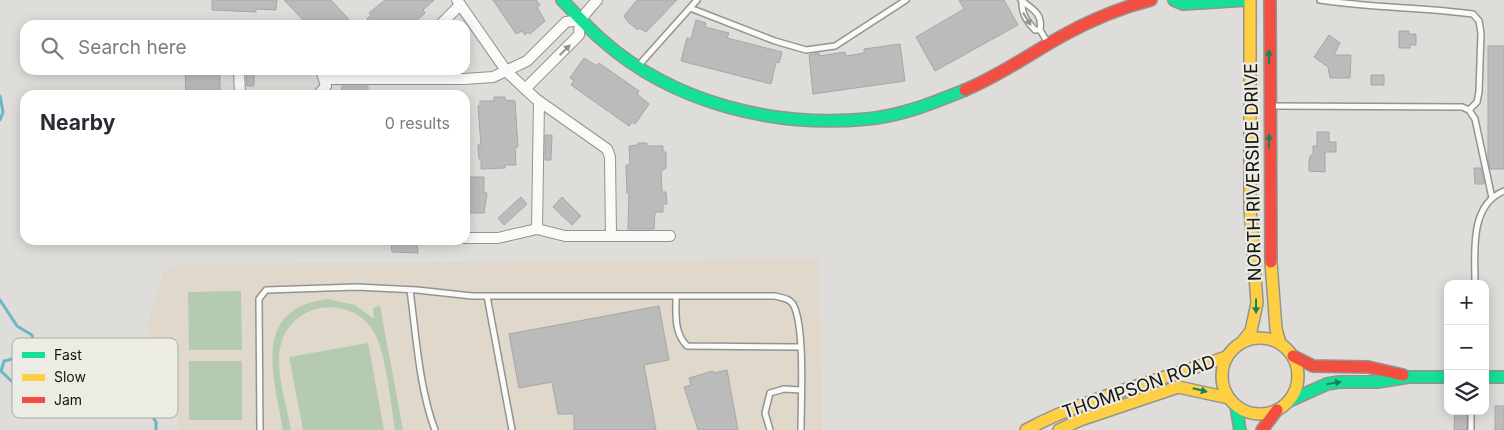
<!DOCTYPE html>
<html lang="en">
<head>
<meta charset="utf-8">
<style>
  :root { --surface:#fff; --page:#f7f7f7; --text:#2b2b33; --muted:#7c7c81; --line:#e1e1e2 }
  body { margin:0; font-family:Inter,sans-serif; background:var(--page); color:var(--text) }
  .controls { position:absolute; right:15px; bottom:15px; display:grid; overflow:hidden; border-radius:10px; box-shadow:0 2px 12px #0003 }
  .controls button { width:45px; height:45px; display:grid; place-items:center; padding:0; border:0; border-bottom:1px solid var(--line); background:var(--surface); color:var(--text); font:25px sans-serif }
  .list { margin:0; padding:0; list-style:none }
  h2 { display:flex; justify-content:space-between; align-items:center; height:65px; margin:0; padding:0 20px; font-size:21px }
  h2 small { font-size:16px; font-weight:400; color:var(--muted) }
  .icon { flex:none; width:28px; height:28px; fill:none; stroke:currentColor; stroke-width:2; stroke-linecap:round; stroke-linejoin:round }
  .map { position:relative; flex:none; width:1504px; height:430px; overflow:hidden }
  .search { position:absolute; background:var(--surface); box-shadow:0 2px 12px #0003; left:20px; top:20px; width:450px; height:55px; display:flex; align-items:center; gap:12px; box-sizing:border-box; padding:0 18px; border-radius:15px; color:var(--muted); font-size:19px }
  .panel { position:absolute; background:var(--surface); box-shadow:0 2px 12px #0003; left:20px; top:90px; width:450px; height:155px; border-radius:15px }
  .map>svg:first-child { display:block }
</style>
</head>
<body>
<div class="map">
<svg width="1504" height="430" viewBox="0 0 1504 430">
  <rect width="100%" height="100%" fill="#deddd9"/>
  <path fill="#dfd8cb" d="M819,259L822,430H178L177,389L156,355L147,326L163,273L179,264Z"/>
  <path fill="#b4cbb1" d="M241,291L242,350H189L188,292Z
    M328,299L355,305L374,319L373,308L380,306L403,430H395C391,406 386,353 375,334C354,294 293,300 281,344C274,367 287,406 291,430H283C274,378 250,308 328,299Z
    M368,343L384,430H303L289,357Z
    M189,361H242V420H189Z"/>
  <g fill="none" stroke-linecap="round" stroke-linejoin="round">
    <path stroke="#6ab8c3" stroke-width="3" d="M0,96L3,112L0,120
      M0,300L17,326L32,335L33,339C27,351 18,359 4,361L1,371L32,401L36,403L47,393L80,390L122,375L123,369C143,358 157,386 158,402L149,408V411L156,422V430"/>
  </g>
  <path fill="#bcbbbb" stroke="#a7a6a6" d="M212,0H277L276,10L256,9V12L212,10Z
    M284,0H331L354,25H308Z
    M385,0H434L423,10L425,13L412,25H373L367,19L371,15L369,13Z
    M493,0H536L540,5L537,7L545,21L530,34L528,32L525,35L522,31L516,34Z
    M637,0H677L646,32L639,28L638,30L628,22L624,16Z
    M959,0H1004L1018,25L935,71L916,37L964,9Z
    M696,20L706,23L705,27L729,33L727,38L782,52L779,63L776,62L771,84L681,61L687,38L691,39Z
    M1399,31H1409V34H1416V45H1410V48H1399Z
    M1329,35L1340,43L1334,55H1351L1350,78H1330L1328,67L1314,57Z
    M900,44L905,81L813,94L809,55L819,53V56L845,52L846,56L864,53V49Z
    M1488,46H1504V169H1490L1488,157Z
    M584,58L597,66L599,63L639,91L637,94L649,104L635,124L632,122L629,126L571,85L574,80L570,78Z
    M185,70L220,71V95H186Z
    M246,70H254V86H247Z
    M1371,75H1384V85H1371Z
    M342,86H368V94L341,93Z
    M494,97H505V100L515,101L518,147H515L516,165H505V168L481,169V159H479L478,145H481L478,106H480V101H494Z
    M1317,132H1329V142H1336V152H1325V172L1309,171V160L1311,155H1313V146H1317Z
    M545,135H552L551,160H545Z
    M638,143H647V146H663V152H666V168L661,171L662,192H666L667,204H663V212H655L654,229H628L629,193H627L626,165H630L629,146L638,145Z
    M1474,168H1481L1484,184H1475Z
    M465,177H484V193H487L484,213H465Z
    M521,197L527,204L504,225L498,218Z
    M562,197L581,216L572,225L553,207Z
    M391,243L417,244L418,253L392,252Z
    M659,306L669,360L644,365L656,430H574V414H558L552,382L519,388L509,334Z
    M727,370L738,430H698L684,387L691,385L689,378L713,371L714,373Z
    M1495,406H1504V430H1495Z
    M1455,411H1467V430H1454Z"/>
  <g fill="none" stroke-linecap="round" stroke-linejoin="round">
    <g stroke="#949390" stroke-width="8">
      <path id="lane" d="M1021,0C1032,9 1043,13 1040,30L1048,43
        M1320,0C1371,8 1422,7 1473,14L1479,21L1481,33L1479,92L1477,102L1469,110
        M1022,2C1021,13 1027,22 1035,30H1040
        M690,8L775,41L806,50L835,46L906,0
        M639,65L697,0
        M1270,106L1462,107L1469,110L1475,119L1492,198
        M1475,284C1475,253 1469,205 1504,191
        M410,290C416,334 419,388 435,430
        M487,296L512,430
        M676,297C676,315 674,333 687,346L800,347
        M1471,412V430
        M260,430L259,299L266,290L357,287L417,290L472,296H775C782,298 790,298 794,306C805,330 801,401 801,430
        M770,430L765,413L770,393L784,389L801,390"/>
    </g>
    <g stroke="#949390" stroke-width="12">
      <path id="street" d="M457,0L507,72L536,99L607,149L610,157L611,236
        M440,25L460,5
        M239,70L240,95
        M325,79H464L493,77L527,61L566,22L580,20L597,0
        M525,89L579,35L580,20
        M318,95L326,86L321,70
        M537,229L539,101
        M465,238H498L537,229L565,236H670"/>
    </g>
    <g stroke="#949390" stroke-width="14">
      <path id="fast" d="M562,0C575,13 588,28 602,40C673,103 774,128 867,119C901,116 933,103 965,90
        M1174,0L1183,4L1247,0
        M1485,377H1504
        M1289,401L1327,384L1339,382H1377L1409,377H1448
        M1236,406L1240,430"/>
    </g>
    <g stroke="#949390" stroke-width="14">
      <path id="slow" d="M1271,262L1276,329L1280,343
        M1222 376a38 38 0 1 1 76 0a38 38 0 1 1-76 0Z
        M1243,341L1251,331L1257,303L1250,209V0
        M1026,430C1089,396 1159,381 1226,357
        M1059,430L1080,420L1178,387L1229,398"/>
    </g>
    <g stroke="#949390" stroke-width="14">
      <path id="jam" d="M1270,0L1271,262
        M965,90C999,76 1030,54 1062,36C1091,20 1119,8 1151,0
        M1293,356L1313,366L1368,367L1403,375
        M1262,430L1277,410"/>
    </g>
    <use href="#lane" stroke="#fafaf9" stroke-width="5"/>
    <use href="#street" stroke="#fafaf9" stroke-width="10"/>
    <use href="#fast" stroke="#16e098" stroke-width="11"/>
    <use href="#slow" stroke="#ffcf43" stroke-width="11"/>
    <use href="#jam" stroke="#f24e42" stroke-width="11"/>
  </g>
  <defs><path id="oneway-solid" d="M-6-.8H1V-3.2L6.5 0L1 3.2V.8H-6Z" transform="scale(1.25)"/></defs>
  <g fill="#929291">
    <use href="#oneway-solid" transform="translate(1027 19) rotate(58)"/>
    <use href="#oneway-solid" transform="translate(565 50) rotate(-44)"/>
  </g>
  <g fill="#15845b">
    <use href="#oneway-solid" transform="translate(1269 57) rotate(-90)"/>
    <use href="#oneway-solid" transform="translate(1269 141) rotate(-90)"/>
    <use href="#oneway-solid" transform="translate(1256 306) rotate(90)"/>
    <use href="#oneway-solid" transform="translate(1334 383) rotate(-9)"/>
    <use href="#oneway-solid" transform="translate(1200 390) rotate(14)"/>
  </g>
  <g text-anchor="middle" stroke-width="4.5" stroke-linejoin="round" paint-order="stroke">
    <g font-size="18" fill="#141411" stroke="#edece4">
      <text transform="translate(1253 172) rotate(-91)" y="6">NORTH RIVERSIDE DRIVE</text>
      <text transform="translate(1139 387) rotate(-19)" y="6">THOMPSON ROAD</text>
    </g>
  </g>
  <rect x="12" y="338" width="166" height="80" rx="8" fill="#edece4" stroke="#acaba5" stroke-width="1"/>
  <rect x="22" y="352" width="23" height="6" fill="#16e098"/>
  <rect x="22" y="374" width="23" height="7" fill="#ffcf43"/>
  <rect x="22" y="397" width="23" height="6" fill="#f24e42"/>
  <g font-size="14" fill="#141411">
    <text x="54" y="360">Fast</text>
    <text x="54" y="382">Slow</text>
    <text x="54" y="405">Jam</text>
  </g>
</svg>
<div class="controls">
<button>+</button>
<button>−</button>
<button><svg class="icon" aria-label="layers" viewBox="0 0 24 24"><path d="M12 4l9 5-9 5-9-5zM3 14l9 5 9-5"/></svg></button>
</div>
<div class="search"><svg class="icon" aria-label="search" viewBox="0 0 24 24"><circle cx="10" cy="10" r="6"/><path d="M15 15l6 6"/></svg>Search here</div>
<section class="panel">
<h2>Nearby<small>0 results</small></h2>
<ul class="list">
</ul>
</section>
</div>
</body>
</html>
